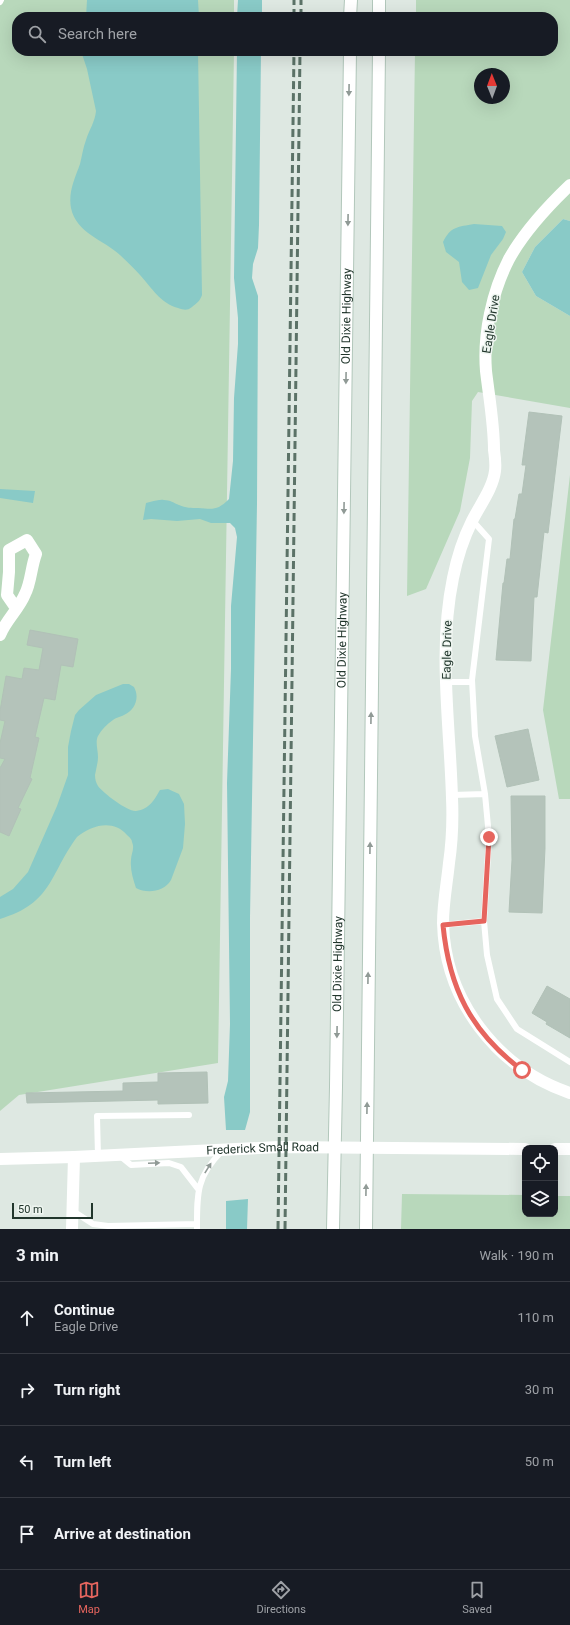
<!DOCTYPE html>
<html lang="en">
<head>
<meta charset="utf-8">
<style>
  :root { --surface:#171b24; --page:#242831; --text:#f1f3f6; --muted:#9ea1a6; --line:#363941; --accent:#e6655e }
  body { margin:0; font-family:Roboto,sans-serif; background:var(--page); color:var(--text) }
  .controls { position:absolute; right:12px; bottom:12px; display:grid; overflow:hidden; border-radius:8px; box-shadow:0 4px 16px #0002 }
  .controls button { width:36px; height:36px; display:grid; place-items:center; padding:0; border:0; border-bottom:1px solid var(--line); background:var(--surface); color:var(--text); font:20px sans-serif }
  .compass { position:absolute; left:474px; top:68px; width:36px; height:36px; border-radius:50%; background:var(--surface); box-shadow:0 4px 16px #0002; rotate:359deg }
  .scale { position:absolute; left:12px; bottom:10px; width:81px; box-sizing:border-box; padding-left:4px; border:2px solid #21362c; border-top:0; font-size:11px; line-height:14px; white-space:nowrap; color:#21362c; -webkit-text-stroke:3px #eef5f0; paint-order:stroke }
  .stop { position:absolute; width:12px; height:12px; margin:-9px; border:3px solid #e6655e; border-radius:50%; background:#fff }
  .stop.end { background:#e6655e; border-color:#fff; box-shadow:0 1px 4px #0008 }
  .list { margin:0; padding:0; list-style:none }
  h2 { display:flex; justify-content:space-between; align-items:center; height:52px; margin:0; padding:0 16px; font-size:17px }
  h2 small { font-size:13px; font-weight:400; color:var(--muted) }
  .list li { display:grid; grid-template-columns:26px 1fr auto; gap:12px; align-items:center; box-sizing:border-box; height:72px; padding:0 16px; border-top:1px solid var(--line) }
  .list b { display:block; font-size:15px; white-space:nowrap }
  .list p { margin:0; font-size:13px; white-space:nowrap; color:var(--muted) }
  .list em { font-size:13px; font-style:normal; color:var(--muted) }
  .icon { flex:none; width:22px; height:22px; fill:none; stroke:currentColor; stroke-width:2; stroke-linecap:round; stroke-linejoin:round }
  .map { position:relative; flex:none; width:570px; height:1229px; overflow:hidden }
  .search { position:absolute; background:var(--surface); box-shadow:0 4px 16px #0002; left:12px; right:12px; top:12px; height:44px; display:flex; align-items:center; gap:10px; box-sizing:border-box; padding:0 14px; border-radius:16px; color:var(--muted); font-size:15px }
  .sheet { height:340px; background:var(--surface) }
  nav { display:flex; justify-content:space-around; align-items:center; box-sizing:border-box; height:56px; border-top:1px solid var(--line); background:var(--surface); font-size:11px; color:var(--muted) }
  nav a { display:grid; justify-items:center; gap:2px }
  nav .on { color:var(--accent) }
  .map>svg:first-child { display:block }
</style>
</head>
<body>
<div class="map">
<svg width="570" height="1229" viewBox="0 0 570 1229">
  <rect width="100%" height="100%" fill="#dee8e2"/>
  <path fill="#b8d8bb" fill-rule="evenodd" d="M0,0H234V17H17V51H234L218,1063L19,1095L0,1111Z
    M416,0H570V221L563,219L535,247L522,272L536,296L570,316V408L478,392L472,401L470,458L460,511L426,589L407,596L415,51H553V17H416ZM480,74H504V98H480Z
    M570,475V799H559L543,710Z
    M402,1194L525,1195V1214H555V1196H570V1229H401Z"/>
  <path fill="#89cac7" d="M87,0H198L199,17H86Z
    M238,0H262V17H237Z
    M81,51H198L202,295C200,301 197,303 192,307C187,311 184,310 178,308C160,303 152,288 140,275C134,268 127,262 120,255C104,240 76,233 71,208C68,192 75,178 80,164C82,156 83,148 86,140C89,130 95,122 96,111L87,69Z
    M237,51H261L259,225L258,248L253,264L252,278L258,296L257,504L250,918V1112L245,1130H226L224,1097L228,1081L230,1024L227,783L231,669V606L237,537L235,528L230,523H211L200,519L177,521L151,519L143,520L146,503C152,502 158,499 164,500C170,500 174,503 179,505C186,508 191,508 198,508C213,509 217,511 229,499L233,461L234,398L238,344V318L234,278Z
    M563,219L570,221V316L536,296L522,272L535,247Z
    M474,224L502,226L506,232L503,239L491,255L478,288L469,290L462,282L459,262L446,252L443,242C451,226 458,227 474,224Z
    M0,489L35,491L33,503L0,498Z
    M123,684H129L134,687C140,698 135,710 124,715C120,717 117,717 113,720C107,724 102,729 98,736C95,742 98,750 98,757C98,763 96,769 95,775C95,779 96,783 98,786C103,793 128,812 136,811C150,809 154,800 160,790L168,789L179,794L184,804L185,824L183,848L171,880C164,892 147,894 136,888C133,879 130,869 131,860C131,854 135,849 132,842C132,839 129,837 127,835C113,819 92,825 77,837C49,875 53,903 0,919V897L13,889L28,872L57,806L68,775V747L71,731L75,715L79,710L96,695Z
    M248,1199L247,1229H226V1201Z"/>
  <path fill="#b4c3ba" stroke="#b1c1b7" d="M529,412L562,416L548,533L544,532L537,597H534L531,661L496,660L503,583H504L507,559H510L514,519H515L519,494H522L526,465H522Z
    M30,630L78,639L73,667L61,665L55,700L44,698L35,737L39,738L30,778L32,779L18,808L21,809L9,836L0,832V768L5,759L0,758V743L5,721L0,720V711L6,676L22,679L24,668L39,670L43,648L27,645Z
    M528,729L539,780L507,787L495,736Z
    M511,796H545V848L542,913L509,912L512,860Z
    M547,986L570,999V1038L546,1024L547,1022L532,1013Z
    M207,1072L208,1103L158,1104V1100L27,1103L26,1093L123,1091V1083L158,1082V1073Z"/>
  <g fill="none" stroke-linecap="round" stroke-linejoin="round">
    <g stroke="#b2c7bb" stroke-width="14">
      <g id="secondary">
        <path d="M350,17L351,0"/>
        <path d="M379,17V0"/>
        <path id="s2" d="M333,1229L336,1087L350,51"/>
        <path d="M366,1229L379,51"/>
      </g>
    </g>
    <path stroke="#fff" stroke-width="6" d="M0,2L1,0
      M446,682H472
      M452,795L485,794
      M484,921L487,955L497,999L517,1029L570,1062
      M443,925L484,921L489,837L485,794L475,736L472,680L489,539L472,520
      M98,1156L97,1116L189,1115
      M120,1156L131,1165L169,1163L181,1167L198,1189
      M73,1211L93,1224L108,1226L197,1224
      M197,1229C197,1194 196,1177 222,1151"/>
    <path stroke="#fff" stroke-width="12" d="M570,185C548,206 524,232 509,259C492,292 483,334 486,371C489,397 494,424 494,450C495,457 496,464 495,471C493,488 480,505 472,521C463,539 457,558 453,578C438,650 450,725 452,798C453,820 452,842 449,863C447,883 443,903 443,923C445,1001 497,1068 570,1093
      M0,635C6,620 19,609 25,594C31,583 31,567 36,554L27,540L9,550V572L7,595L16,608
      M72,1229L74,1157"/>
    <g stroke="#fff" stroke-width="12">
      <path d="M555,1149H570"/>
      <path id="s1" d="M0,1159L74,1157L279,1147L525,1149"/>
    </g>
    <use href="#secondary" stroke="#fff" stroke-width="12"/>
    <path stroke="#5b7267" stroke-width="3" stroke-dasharray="8 4" stroke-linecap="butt" d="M294,17V0
      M301,17V0
      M278,1229L294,51
      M285,1229L300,51"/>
  </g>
  <defs><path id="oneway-solid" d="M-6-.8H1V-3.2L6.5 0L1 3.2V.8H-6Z"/></defs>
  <g fill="#909a96">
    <use href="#oneway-solid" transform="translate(349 90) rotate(91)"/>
    <use href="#oneway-solid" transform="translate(348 220) rotate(91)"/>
    <use href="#oneway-solid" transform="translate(346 378) rotate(91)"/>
    <use href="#oneway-solid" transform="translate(344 508) rotate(91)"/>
    <use href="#oneway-solid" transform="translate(371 718) rotate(-89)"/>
    <use href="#oneway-solid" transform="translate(370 848) rotate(-89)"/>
    <use href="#oneway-solid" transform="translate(368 978) rotate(-89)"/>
    <use href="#oneway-solid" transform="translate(337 1032) rotate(91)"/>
    <use href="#oneway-solid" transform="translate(367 1108) rotate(-89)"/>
    <use href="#oneway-solid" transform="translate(154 1163) rotate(-2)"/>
    <use href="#oneway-solid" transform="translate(208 1168) rotate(-58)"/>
    <use href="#oneway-solid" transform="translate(366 1190) rotate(-89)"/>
  </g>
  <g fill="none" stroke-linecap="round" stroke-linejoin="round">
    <path stroke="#e6655e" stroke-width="5" d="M489,837L484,921L443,925C449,988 471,1032 522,1070"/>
  </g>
  <g text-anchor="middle" stroke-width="3" stroke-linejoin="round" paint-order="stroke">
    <g font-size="12" fill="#21362c" stroke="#eef5f0">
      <text dy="4" stroke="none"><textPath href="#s2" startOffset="913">Old Dixie Highway</textPath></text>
      <text transform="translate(491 324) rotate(-81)" y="4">Eagle Drive</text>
      <text dy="4" stroke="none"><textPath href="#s2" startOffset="589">Old Dixie Highway</textPath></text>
      <text transform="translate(447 650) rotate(-89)" y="4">Eagle Drive</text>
      <text dy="4" stroke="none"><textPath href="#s2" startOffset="265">Old Dixie Highway</textPath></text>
      <text dy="4" stroke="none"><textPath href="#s1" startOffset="263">Frederick Small Road</textPath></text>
    </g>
  </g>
</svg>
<div class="controls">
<button><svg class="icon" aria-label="locate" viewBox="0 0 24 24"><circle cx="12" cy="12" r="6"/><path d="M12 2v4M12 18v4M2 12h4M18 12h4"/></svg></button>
<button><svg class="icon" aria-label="layers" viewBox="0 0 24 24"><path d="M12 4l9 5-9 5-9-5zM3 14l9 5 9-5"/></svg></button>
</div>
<svg class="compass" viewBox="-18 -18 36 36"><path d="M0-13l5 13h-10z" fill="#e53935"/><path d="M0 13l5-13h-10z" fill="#9ea1a6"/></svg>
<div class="scale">50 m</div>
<div class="stop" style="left:522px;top:1070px"></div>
<div class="stop end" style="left:489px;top:837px"></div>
<div class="search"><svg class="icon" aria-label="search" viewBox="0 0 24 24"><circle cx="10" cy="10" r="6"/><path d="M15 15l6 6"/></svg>Search here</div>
</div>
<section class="sheet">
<h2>3 min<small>Walk · 190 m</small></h2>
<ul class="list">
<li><svg class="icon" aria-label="ahead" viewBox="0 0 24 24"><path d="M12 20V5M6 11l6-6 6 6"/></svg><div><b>Continue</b><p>Eagle Drive</p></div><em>110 m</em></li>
<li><svg class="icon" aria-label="right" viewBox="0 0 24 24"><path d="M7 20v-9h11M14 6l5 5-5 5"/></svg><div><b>Turn right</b></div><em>30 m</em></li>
<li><svg class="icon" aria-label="left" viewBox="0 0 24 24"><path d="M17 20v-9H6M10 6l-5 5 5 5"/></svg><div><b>Turn left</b></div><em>50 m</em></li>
<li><svg class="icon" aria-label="arrive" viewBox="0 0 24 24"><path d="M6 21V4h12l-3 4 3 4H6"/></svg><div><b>Arrive at destination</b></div></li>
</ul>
</section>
<nav>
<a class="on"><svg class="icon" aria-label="map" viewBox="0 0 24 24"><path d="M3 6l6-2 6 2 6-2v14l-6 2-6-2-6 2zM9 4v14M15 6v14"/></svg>Map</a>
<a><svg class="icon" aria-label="directions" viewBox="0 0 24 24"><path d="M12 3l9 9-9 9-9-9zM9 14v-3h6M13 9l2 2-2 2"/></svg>Directions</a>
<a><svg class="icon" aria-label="saved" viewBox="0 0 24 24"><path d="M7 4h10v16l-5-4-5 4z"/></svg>Saved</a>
</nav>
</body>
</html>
